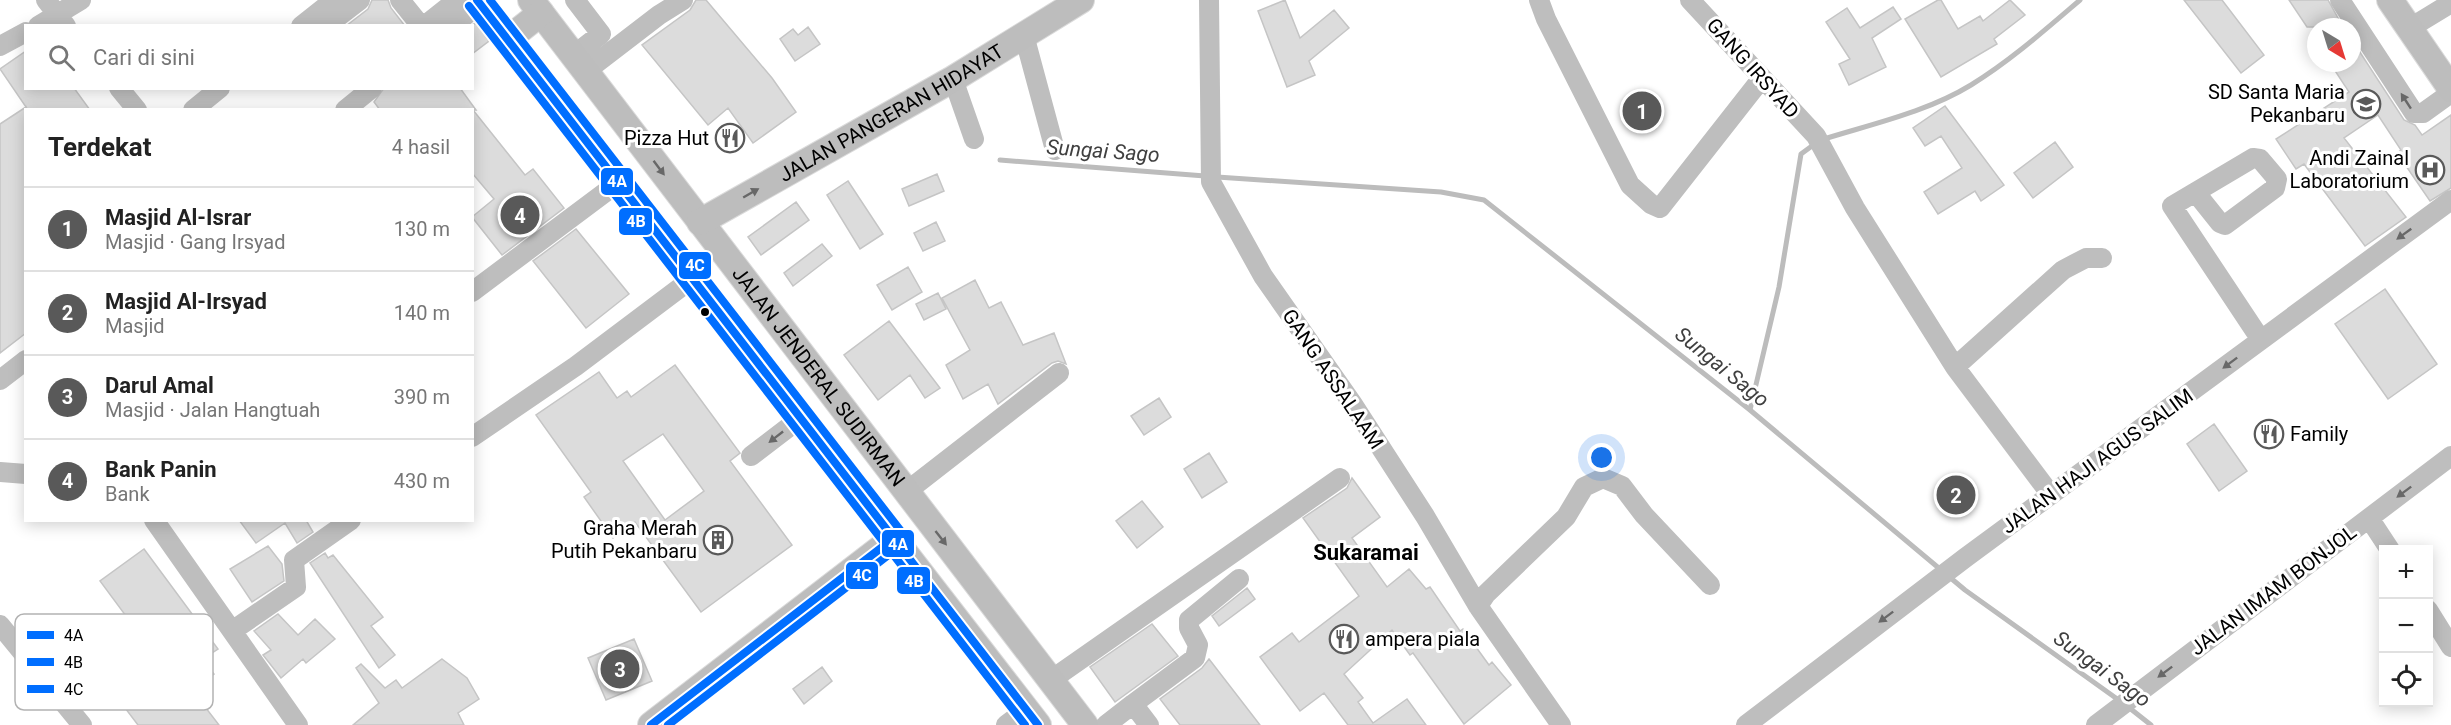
<!DOCTYPE html>
<html lang="id">
<head>
<meta charset="utf-8">
<style>
  :root { --surface:#fff; --page:#f2f2f2; --text:#222; --muted:#767676; --line:#e0e0e0; --accent:#595959 }
  body { margin:0; font-family:Roboto,sans-serif; background:var(--page); color:var(--text) }
  .controls { position:absolute; right:18px; bottom:18px; display:grid; overflow:hidden; border-radius:0px; box-shadow:0 3px 15px #0003 }
  .controls button { width:54px; height:54px; display:grid; place-items:center; padding:0; border:0; border-bottom:2px solid var(--line); background:var(--surface); color:var(--text); font:30px sans-serif }
  .compass { position:absolute; left:2307px; top:18px; width:54px; height:54px; border-radius:50%; background:var(--surface); box-shadow:0 3px 15px #0003; rotate:142deg }
  .you { position:absolute; left:1602px; top:458px; width:21px; height:21px; margin:-15px; border:4px solid #fff; border-radius:50%; background:#1a73e8; box-shadow:0 0 0 9px #1a73e833 }
  .badge { display:grid; place-items:center; width:39px; height:39px; border-radius:50%; background:var(--accent); color:#fff; font-size:20px; font-weight:700 }
  .pin { position:absolute; translate:-50% -50%; border:3px solid #fff; box-shadow:0 2px 6px #0006 }
  .list { margin:0; padding:0; list-style:none }
  h2 { display:flex; justify-content:space-between; align-items:center; height:78px; margin:0; padding:0 24px; font-size:26px }
  h2 small { font-size:20px; font-weight:400; color:var(--muted) }
  .list li { display:grid; grid-template-columns:39px 1fr auto; gap:18px; align-items:center; box-sizing:border-box; height:84px; padding:0 24px; border-top:2px solid var(--line) }
  .list b { display:block; font-size:22px; white-space:nowrap }
  .list p { margin:0; font-size:20px; white-space:nowrap; color:var(--muted) }
  .list em { font-size:20px; font-style:normal; color:var(--muted) }
  .icon { flex:none; width:33px; height:33px; fill:none; stroke:currentColor; stroke-width:2; stroke-linecap:round; stroke-linejoin:round }
  .map { position:relative; flex:none; width:2451px; height:725px; overflow:hidden }
  .search { position:absolute; background:var(--surface); box-shadow:0 3px 15px #0003; left:24px; top:24px; width:450px; height:66px; display:flex; align-items:center; gap:15px; box-sizing:border-box; padding:0 21px; border-radius:0px; color:var(--muted); font-size:22px }
  .panel { position:absolute; background:var(--surface); box-shadow:0 3px 15px #0003; left:24px; top:108px; width:450px; height:414px; border-radius:0px }
  .map>svg:first-child { display:block }
</style>
</head>
<body>
<div class="map">
<svg width="2451" height="725" viewBox="0 0 2451 725">
  <rect width="100%" height="100%" fill="#fff"/>
  <g fill="none" stroke-linecap="round" stroke-linejoin="round">
    <path stroke="#bcbcbc" stroke-width="5" d="M1824,139C1872,124 1927,112 1971,85C2010,61 2045,30 2080,0
      M1000,160L1205,176
      M1217,177L1441,192L1484,200L1750,410L1965,590L2120,701
      M1750,410L1779,287L1801,154L1816,143
      M2127,706L2151,725"/>
  </g>
  <path fill="#dcdcdc" stroke="#c5c5c5" stroke-width="1.5" fill-rule="evenodd" d="M372,0H388L391,8L405,26H346L368,9Z
    M696,0H706L772,78L796,112L753,143L728,108L708,125L642,45L690,10Z
    M1285,0L1300,38L1334,10L1349,28L1309,61L1315,75L1287,87L1258,11Z
    M1938,0H1941L1958,29L1980,16L1983,21L2010,0L2025,15L1994,39L1997,44L1941,77L1905,19Z
    M2184,0H2222L2264,55L2241,73Z
    M2289,0H2328L2343,27H2307Z
    M1893,7L1901,19L1872,38L1886,67L1849,85L1839,64L1850,59L1826,22L1847,8L1860,28Z
    M476,23L489,41L472,54V25Z
    M808,27L820,44L795,61L780,39L793,29L798,35Z
    M2352,40L2404,120L2415,125L2422,135L2451,115V188L2430,201L2397,153L2401,150L2378,115L2344,138L2406,217L2365,246L2304,164L2296,169L2276,139L2349,92L2330,63H2352Z
    M26,51V88H74L90,110H28L0,69Z
    M384,88H460L476,110H473L525,175L533,169L564,208L502,255L472,217L494,199L472,173V110H380L374,102Z
    M1945,106L2004,185L1981,201L1975,191L1938,214L1924,192L1962,168L1941,136L1925,146L1913,128Z
    M26,107V333L0,353V124Z
    M2055,142L2073,167L2033,198L2014,173Z
    M937,174L944,191L909,206L902,189Z
    M848,181L883,234L860,249L827,195Z
    M796,202L809,220L761,255L748,237Z
    M936,222L945,241L923,251L914,233Z
    M576,229L629,294L586,328L533,261Z
    M822,244L832,256L793,286L784,273Z
    M908,267L922,292L892,310L877,285Z
    M975,280L989,308L1001,302L1023,345L1054,333L1066,364L1058,361L1052,363L998,404L988,384L963,399L946,365L970,350L942,298Z
    M2385,289L2437,364L2388,399L2335,324Z
    M938,293L946,309L924,320L916,304Z
    M889,321L940,388L925,398L910,375L878,400L844,355Z
    M675,365L740,453L730,461L792,545L701,612L635,522L613,538L584,497L591,492L536,415L599,372L617,398L627,391L631,397ZM663,434L704,491L665,520L623,461Z
    M1159,398L1171,417L1144,435L1131,416Z
    M2214,424L2247,471L2219,491L2187,444Z
    M1209,453L1227,482L1202,498L1184,469Z
    M1352,478L1380,517L1352,538L1387,587L1409,569L1426,589L1430,587L1460,631L1463,629L1489,665L1492,662L1511,685L1464,724L1413,653L1410,655L1392,630L1344,674L1363,698L1358,702L1373,723L1407,699L1426,725H1348L1324,693L1300,711L1260,657L1292,633L1299,642L1359,596L1303,518L1347,488Z
    M1142,501L1163,527L1137,548L1116,521Z
    M239,520H306L313,532L297,543L285,523L256,543Z
    M268,546L282,564L284,581L252,602L230,569Z
    M144,549L218,649L203,659L214,674L192,690L219,725H138L122,704L166,670L100,581Z
    M325,553L328,558L333,555L383,617L371,626L395,655L379,668L310,563Z
    M1247,588L1255,599L1219,626L1212,616Z
    M278,614L298,635L315,619L335,639L306,663L303,659L281,678L263,655L271,650L254,631Z
    M1152,624L1178,656L1115,702L1090,667Z
    M634,639L652,681L606,700L588,658Z
    M442,659L467,678L479,699L458,713L464,725H353L379,703L356,668L361,664L385,688L396,680L402,688Z
    M1209,659L1260,725H1180L1160,699L1202,668Z
    M822,667L832,681L804,704L793,689Z"/>
  <g fill="none" stroke-linecap="round" stroke-linejoin="round">
    <g stroke="#dbdbdb" stroke-width="28">
      <g id="major">
        <path d="M477,0L1038,725"/>
        <path id="s1" d="M531,0L1085,725"/>
        <path d="M2390,0L2451,89"/>
        <path d="M508,39L541,13"/>
        <path id="s2" d="M700,222L953,79L1081,0"/>
        <path d="M651,725L894,538"/>
      </g>
    </g>
    <path stroke="#bebebe" stroke-width="20" d="M46,0L66,26
      M400,0L421,26
      M1209,0L1211,182L1263,276L1352,403L1425,516L1478,606L1561,725
      M1539,0L1546,19L1630,185L1651,204L1660,208L1762,78
      M1690,0L1816,136L1855,208L1955,367L2051,495
      M2340,0L2414,113H2423L2451,93
      M38,26L81,0
      M301,26L334,0
      M326,26L360,0
      M424,26L457,0
      M452,26L480,4
      M2410,28L2451,3
      M1024,35L1055,150
      M0,46L26,32
      M574,55L601,34L575,0
      M586,71L659,15L683,0
      M953,79L974,139
      M119,88L137,110
      M193,110L220,88
      M345,110L372,88
      M2196,193L2220,223L2225,225L2275,188L2277,179L2260,159L2253,158L2172,206L2261,340
      M472,292L619,182
      M1955,367L2063,270L2086,258H2102
      M0,380L26,360
      M472,437L576,366L693,278
      M751,456L802,417
      M0,472L26,474
      M906,492L1059,373
      M2369,518L2390,550
      M154,520L298,725
      M1478,606L1486,594L1566,517L1584,487L1603,478L1622,486L1644,515L1710,585
      M2428,610L2451,647
      M0,625L82,725
      M232,631L296,587L294,560L351,520
      M1051,680L1340,478
      M1133,704L1195,658L1198,645L1189,628V620L1239,579
      M1006,725L1026,710
      M1106,725L1133,704L1149,725
      M1746,725L1965,558L2451,200
      M2096,725L2451,456"/>
    <use href="#major" stroke="#bdbdbd" stroke-width="26"/>
    <g stroke="#fff" stroke-width="12">
      <path id="bus-1" d="M477,0L1038,725
        M651,725L894,538"/>
    </g>
    <g stroke="#fff" stroke-width="12">
      <path id="bus-2" d="M469,6L1025,725"/>
    </g>
    <g stroke="#fff" stroke-width="12">
      <path id="bus-3" d="M490,0L904,535L900,546L668,725"/>
    </g>
    <use href="#bus-1" stroke="#006eff" stroke-width="8"/>
    <use href="#bus-2" stroke="#006eff" stroke-width="8"/>
    <use href="#bus-3" stroke="#006eff" stroke-width="8"/>
  </g>
  <defs><path id="oneway-solid" d="M-6-.8H1V-3.2L6.5 0L1 3.2V.8H-6Z" transform="scale(1.5)"/></defs>
  <g fill="#686868">
    <use href="#oneway-solid" transform="translate(2406 101) rotate(-123)"/>
    <use href="#oneway-solid" transform="translate(659 168) rotate(53)"/>
    <use href="#oneway-solid" transform="translate(751 193) rotate(-30)"/>
    <use href="#oneway-solid" transform="translate(2404 234) rotate(144)"/>
    <use href="#oneway-solid" transform="translate(2230 363) rotate(143)"/>
    <use href="#oneway-solid" transform="translate(776 437) rotate(142)"/>
    <use href="#oneway-solid" transform="translate(2404 492) rotate(143)"/>
    <use href="#oneway-solid" transform="translate(941 538) rotate(52)"/>
    <use href="#oneway-solid" transform="translate(1886 617) rotate(143)"/>
    <use href="#oneway-solid" transform="translate(2165 672) rotate(143)"/>
  </g>
  <defs>
    <g id="school-ring" transform="scale(1.5)"><circle r="9.5" fill="#fff" stroke="#595959" stroke-width="1.5"/><path d="M0-5L7-2L0 1L-7-2ZM-4 1L0 2.5L4 1V4Q0 6-4 4Z" fill="#595959"/></g>
    <g id="restaurant-ring" transform="scale(1.5)"><circle r="9.5" fill="#fff" stroke="#595959" stroke-width="1.5"/><path d="M-5-6h1v4h1v-4h1v4h1v-4h1v5L-1.5 .5V6h-2V.5L-5-1ZM5-6V6H3V1.5H1.5Q1.5-4 5-6Z" fill="#595959"/></g>
    <g id="hospital-ring" transform="scale(1.5)"><circle r="9.5" fill="#fff" stroke="#595959" stroke-width="1.5"/><path d="M-5-5h3v3.5h4V-5h3V5h-3V1.5h-4V5h-3Z" fill="#595959"/></g>
    <g id="building-ring" transform="scale(1.5)"><circle r="9.5" fill="#fff" stroke="#595959" stroke-width="1.5"/><path d="M-4-6H4V6H1V3H-1V6H-4ZM-2.5-4.3h1.7v1.8h-1.7ZM.8-4.3h1.7v1.8H.8ZM-2.5-1h1.7V.8h-1.7ZM.8-1h1.7V.8H.8Z" fill="#595959"/></g>
  </defs>
  <g fill-rule="evenodd">
    <use href="#school-ring" x="2366" y="104"/>
    <use href="#restaurant-ring" x="730" y="138"/>
    <use href="#hospital-ring" x="2430" y="170"/>
    <use href="#restaurant-ring" x="2269" y="434"/>
    <use href="#building-ring" x="718" y="540"/>
    <use href="#restaurant-ring" x="1344" y="639"/>
  </g>
  <circle fill="#000" stroke="#fff" stroke-width="2" cx="705" cy="312" r="5"/>
  <g text-anchor="middle" stroke-width="6" stroke-linejoin="round" paint-order="stroke">
    <g font-size="20" fill="#000" stroke="#fff">
      <text transform="translate(1753 68) rotate(48)" y="7">GANG IRSYAD</text>
      <text dy="7" stroke="none"><textPath href="#s2" startOffset="220">JALAN PANGERAN HIDAYAT</textPath></text>
      <text dy="7" stroke="none"><textPath href="#s1" startOffset="474">JALAN JENDERAL SUDIRMAN</textPath></text>
      <text transform="translate(1333 379) rotate(56)" y="7">GANG ASSALAAM</text>
      <text transform="translate(2097 461) rotate(-36)" y="7">JALAN HAJI AGUS SALIM</text>
      <text transform="translate(2273 590) rotate(-37)" y="7">JALAN IMAM BONJOL</text>
    </g>
    <g font-size="20" fill="#000" stroke="#fff" text-anchor="end">
      <text x="2345" y="99">SD Santa Maria<tspan x="2345" dy="23">Pekanbaru</tspan></text>
      <text x="709" y="145">Pizza Hut</text>
      <text x="2409" y="165">Andi Zainal<tspan x="2409" dy="23">Laboratorium</tspan></text>
      <text x="2290" y="441" text-anchor="start">Family</text>
      <text x="697" y="535">Graha Merah<tspan x="697" dy="23">Putih Pekanbaru</tspan></text>
      <text x="1365" y="646" text-anchor="start">ampera piala</text>
    </g>
    <g font-size="21" font-style="italic" fill="#404040" stroke="#fff">
      <text transform="translate(1103 151) rotate(4)" y="7">Sungai Sago</text>
      <text transform="translate(1722 367) rotate(39)" y="7">Sungai Sago</text>
      <text transform="translate(2102 669) rotate(36)" y="7">Sungai Sago</text>
    </g>
    <g font-size="22" font-weight="bold" fill="#000" stroke="#fff">
      <text x="1366" y="560">Sukaramai</text>
    </g>
  </g>
  <rect x="15" y="614" width="198" height="96" rx="9" fill="#fff" stroke="#b2b2b2" stroke-width="1.5"/>
  <rect x="27" y="631" width="27" height="8" fill="#006eff"/>
  <rect x="27" y="658" width="27" height="8" fill="#006eff"/>
  <rect x="27" y="685" width="27" height="8" fill="#006eff"/>
  <g font-size="16" fill="#000">
    <text x="64" y="641">4A</text>
    <text x="64" y="668">4B</text>
    <text x="64" y="695">4C</text>
  </g>
  <g stroke="#fff" stroke-width="2">
    <rect x="600" y="167" width="34" height="29" rx="6" fill="#006eff"/>
    <rect x="618" y="207" width="35" height="29" rx="6" fill="#006eff"/>
    <rect x="678" y="251" width="34" height="29" rx="6" fill="#006eff"/>
    <rect x="881" y="529" width="34" height="29" rx="6" fill="#006eff"/>
    <rect x="845" y="561" width="34" height="29" rx="6" fill="#006eff"/>
    <rect x="896" y="566" width="35" height="29" rx="6" fill="#006eff"/>
  </g>
  <g font-size="16" text-anchor="middle" font-weight="bold" fill="#fff">
    <text x="617" y="187">4A</text>
    <text x="636" y="227">4B</text>
    <text x="695" y="271">4C</text>
    <text x="898" y="550">4A</text>
    <text x="862" y="581">4C</text>
    <text x="914" y="587">4B</text>
  </g>
</svg>
<div class="controls">
<button>+</button>
<button>−</button>
<button><svg class="icon" aria-label="locate" viewBox="0 0 24 24"><circle cx="12" cy="12" r="6"/><path d="M12 2v4M12 18v4M2 12h4M18 12h4"/></svg></button>
</div>
<svg class="compass" viewBox="-18 -18 36 36"><path d="M0-13l5 13h-10z" fill="#e53935"/><path d="M0 13l5-13h-10z" fill="#767676"/></svg>
<div class="you"></div>
<div class="pin badge" style="left:1642px;top:111px">1</div>
<div class="pin badge" style="left:1956px;top:495px">2</div>
<div class="pin badge" style="left:620px;top:669px">3</div>
<div class="pin badge" style="left:520px;top:215px">4</div>
<div class="search"><svg class="icon" aria-label="search" viewBox="0 0 24 24"><circle cx="10" cy="10" r="6"/><path d="M15 15l6 6"/></svg>Cari di sini</div>
<section class="panel">
<h2>Terdekat<small>4 hasil</small></h2>
<ul class="list">
<li><span class="badge">1</span><div><b>Masjid Al-Israr</b><p>Masjid · Gang Irsyad</p></div><em>130 m</em></li>
<li><span class="badge">2</span><div><b>Masjid Al-Irsyad</b><p>Masjid</p></div><em>140 m</em></li>
<li><span class="badge">3</span><div><b>Darul Amal</b><p>Masjid · Jalan Hangtuah</p></div><em>390 m</em></li>
<li><span class="badge">4</span><div><b>Bank Panin</b><p>Bank</p></div><em>430 m</em></li>
</ul>
</section>
</div>
</body>
</html>
